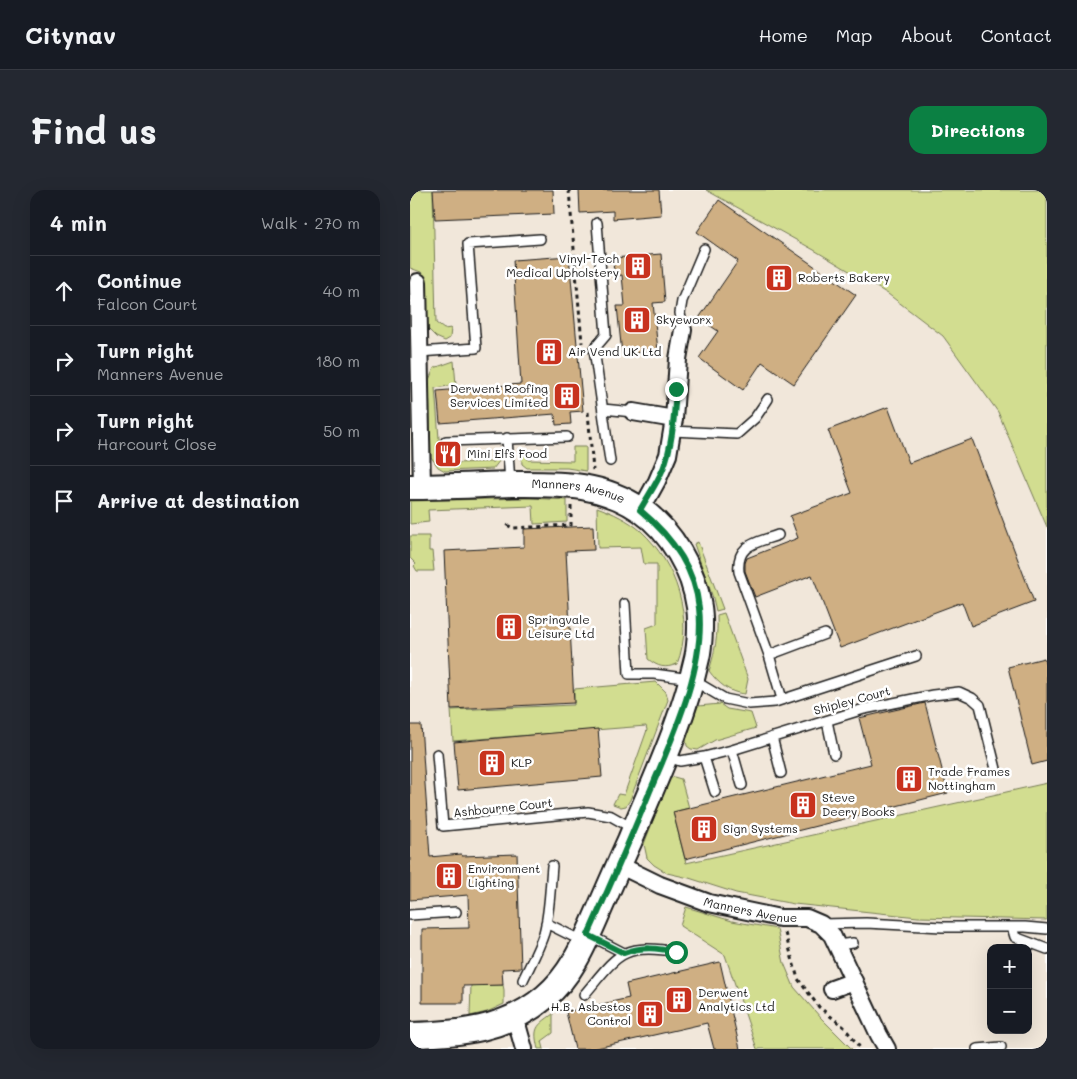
<!DOCTYPE html>
<html lang="en">
<head>
<meta charset="utf-8">
<style>
  :root { --surface:#171b24; --page:#242831; --text:#f1f3f6; --muted:#9ea1a6; --line:#363941; --accent:#0b8043 }
  body { margin:0; font-family:Mali,sans-serif; background:var(--page); color:var(--text) }
  .controls { position:absolute; right:15px; bottom:15px; display:grid; overflow:hidden; border-radius:10px; box-shadow:0 5px 20px #0002 }
  .controls button { width:45px; height:45px; display:grid; place-items:center; padding:0; border:0; border-bottom:1px solid var(--line); background:var(--surface); color:var(--text); font:25px sans-serif }
  .stop { position:absolute; width:15px; height:15px; margin:-11px; border:4px solid #0b8043; border-radius:50%; background:#fff }
  .stop.end { background:#0b8043; border-color:#fff; box-shadow:0 1px 5px #0008 }
  .list { margin:0; padding:0; list-style:none }
  h2 { display:flex; justify-content:space-between; align-items:center; height:65px; margin:0; padding:0 20px; font-size:21px }
  h2 small { font-size:16px; font-weight:400; color:var(--muted) }
  .list li { display:grid; grid-template-columns:32px 1fr auto; gap:15px; align-items:center; box-sizing:border-box; height:70px; padding:0 20px; border-top:1px solid var(--line) }
  .list b { display:block; font-size:19px; white-space:nowrap }
  .list p { margin:0; font-size:16px; white-space:nowrap; color:var(--muted) }
  .list em { font-size:16px; font-style:normal; color:var(--muted) }
  .icon { flex:none; width:28px; height:28px; fill:none; stroke:currentColor; stroke-width:2; stroke-linecap:round; stroke-linejoin:round }
  .map { position:relative; flex:none; width:637px; height:859px; overflow:hidden; border-radius:15px }
  header { display:flex; align-items:center; gap:30px; box-sizing:border-box; height:70px; padding:0 25px; background:var(--surface); border-bottom:1px solid var(--line) }
  header strong { font-size:24px }
  nav { display:flex; gap:28px; margin-inline-start:auto; font-size:18px }
  .intro { display:flex; align-items:center; justify-content:space-between; box-sizing:border-box; height:120px; padding:0 30px }
  h1 { margin:0; font-size:35px }
  .button { padding:12px 22px; border-radius:15px; background:var(--accent); color:#fff; font-size:18px; font-weight:700 }
  main { display:flex; gap:30px; padding:0 30px }
  aside { flex:1; background:var(--surface); border-radius:15px; box-shadow:0 5px 20px #0002 }
  .map>svg:first-child { display:block }
</style>
</head>
<body>
<header>
<strong>Citynav</strong>
<nav><a>Home</a><a>Map</a><a>About</a><a>Contact</a></nav>
</header>
<div class="intro"><h1>Find us</h1><a class="button">Directions</a></div>
<main>
<aside>
<h2>4 min<small>Walk · 270 m</small></h2>
<ul class="list">
<li><svg class="icon" aria-label="ahead" viewBox="0 0 24 24"><path d="M12 20V5M6 11l6-6 6 6"/></svg><div><b>Continue</b><p>Falcon Court</p></div><em>40 m</em></li>
<li><svg class="icon" aria-label="right" viewBox="0 0 24 24"><path d="M7 20v-9h11M14 6l5 5-5 5"/></svg><div><b>Turn right</b><p>Manners Avenue</p></div><em>180 m</em></li>
<li><svg class="icon" aria-label="right" viewBox="0 0 24 24"><path d="M7 20v-9h11M14 6l5 5-5 5"/></svg><div><b>Turn right</b><p>Harcourt Close</p></div><em>50 m</em></li>
<li><svg class="icon" aria-label="arrive" viewBox="0 0 24 24"><path d="M6 21V4h12l-3 4 3 4H6"/></svg><div><b>Arrive at destination</b></div></li>
</ul>
</aside>
<div class="map">
<svg width="637" height="859" viewBox="0 0 637 859">
  <rect width="100%" height="100%" fill="#fff"/>
  <filter id="ink" filterUnits="userSpaceOnUse"><feTurbulence type="fractalNoise" baseFrequency=".02" numOctaves="2"/><feDisplacementMap in="SourceGraphic" scale="10" xChannelSelector="R" yChannelSelector="G"/><feConvolveMatrix kernelMatrix="1 2 1 2 8 2 1 2 1" color-interpolation-filters="sRGB"/></filter>
  <g filter="url(#ink)">
    <path fill="#f1e7da" fill-rule="evenodd" d="M0,0H296L404,60L478,104L533,146L588,222L637,337V593L276,673L326,703L384,714L508,727L637,730V859H0ZM581,758H618V840H581Z"/>
    <path fill="#d2dd90" stroke="#777c56" d="M0,0H23L26,133L34,139L41,138L40,148L35,151L26,147L18,139L15,92L11,82L0,78Z
      M296,0H637V337L588,222L533,146L478,104L404,60Z
      M44,171L46,195L25,198L30,261L43,262V273L83,272V260L88,263L90,270L83,279L35,281L28,277L21,267L19,190L24,178Z
      M163,257H176V281L157,278H117L112,274C111,267 112,263 118,259V270L163,271Z
      M120,308L157,310V332L124,334L123,316L18,320L19,332L0,334V311Z
      M187,317C203,323 218,330 231,341C266,373 285,429 267,474C255,479 248,477 238,469L236,438L247,434V374H234L231,357L188,358Z
      M0,346H19V361H22L24,381H7L4,376L6,374L0,368Z
      M288,352L313,419L306,421L303,408L284,354Z
      M314,423L338,489L335,504C319,503 308,493 299,481C305,462 308,445 307,425Z
      M246,492L256,502L258,510L220,610L216,616L211,617L203,614L208,604L214,605L237,540L236,536L43,551L41,520L164,515V499Z
      M310,514L317,519L341,523L346,538L305,550L288,560L281,559L277,556L276,550L288,516Z
      M264,587L271,589L279,618L263,622L276,673L637,593V730L508,727L384,714L326,703L279,688L257,683L244,675L237,668L234,654L259,589Z
      M276,717L322,731L367,739L374,773L384,797L411,828L442,859H347L315,765L270,736Z
      M61,795H93L94,800V814L77,822L60,826Z
      M143,824V843L132,851L134,859H128C123,838 126,836 143,824Z"/>
    <path fill="#cfaf83" stroke="#1c1c1c" d="M23,0H143L144,24L25,29Z
      M169,0H249L251,25L203,29V21L170,23Z
      M309,10L446,105L384,194L352,172L333,200L289,168L308,141L289,128L328,71L287,42Z
      M251,64L255,112L243,113L248,161L212,164L207,116H215L212,85L204,86L203,68Z
      M159,66L173,221L160,222L161,234L146,235L145,224L30,233L27,201L111,194L103,70Z
      M478,217L499,273L562,249L624,412L561,436L552,412L430,458L402,385L345,407L335,381V373L337,368L388,348L380,326L442,303L418,240Z
      M183,336L184,360L156,361L164,513L41,519L34,361L114,357V339Z
      M634,468L637,480V571L622,575L598,477Z
      M515,513L538,603L275,669L263,622L461,574L449,528Z
      M0,535H11L20,667L51,664L52,666L107,664L111,778L92,779L93,795L53,796V813H12V739L59,738L58,705L0,710Z
      M188,539L192,587L48,600L44,552Z
      M310,772L330,859H304L297,833L182,859H165L156,822L219,808L216,794Z"/>
    <g fill="none" stroke-linecap="round" stroke-linejoin="round">
      <g stroke="#1c1c1c" stroke-width="12">
        <path id="lane" d="M187,33L196,145L184,159L200,271
          M273,140L270,123L272,111L294,59
          M9,162L66,158L58,54L130,49
          M193,219L223,222
          M262,241L327,244L345,228L358,209
          M97,248L100,293
          M36,251L157,247
          M368,345C346,353 326,354 329,382L359,465L372,509
          M215,414L219,484H244L281,489L315,509L339,514L365,512L506,466
          M359,465L415,444
          M417,531L424,564
          M362,547L371,583
          M322,560L332,595
          M27,564L33,636L178,622L201,626L224,639
          M255,566L270,571L294,567L322,560L454,519L523,505L549,502L562,508L570,515L586,579
          M294,567L305,602
          M0,725L46,722
          M136,733L174,752
          M412,734L456,733L532,737H615L637,739
          M602,737L605,747L637,759
          M179,745L214,763
          M427,755L443,753
          M113,790C120,775 129,759 134,743C140,721 140,698 142,676
          M174,805C207,766 211,752 267,762
          M567,859L591,857"/>
      </g>
      <g stroke="#1c1c1c" stroke-width="20">
        <g id="street">
          <path d="M8,92L12,297"/>
          <path d="M223,222L264,229"/>
          <path d="M231,320L247,291L258,265L264,229L268,169L273,140"/>
          <path id="s1" d="M209,675L250,695L299,713L370,728H397L411,734L422,745L469,845L477,859"/>
          <path d="M422,799L444,791"/>
          <path d="M105,827L114,859"/>
        </g>
      </g>
      <g stroke="#1c1c1c" stroke-width="28">
        <g id="secondary">
          <path id="s2" d="M0,297C34,297 68,295 102,294C149,294 190,292 231,320C261,341 284,380 289,417C291,430 290,455 287,468C273,531 245,590 220,650C210,672 200,695 190,718C176,750 163,784 135,807C96,840 49,844 0,845"/>
        </g>
      </g>
      <path stroke="#1c1c1c" stroke-width="3" stroke-dasharray="4 4" stroke-linecap="butt" d="M159,0L172,153
        M178,222L183,280
        M161,316V337
        M97,335L103,338L161,335
        M375,743L388,789L409,817L434,837L451,859"/>
      <use href="#lane" stroke="#fff" stroke-width="9"/>
      <use href="#street" stroke="#fff" stroke-width="16"/>
      <use href="#secondary" stroke="#fff" stroke-width="24"/>
    </g>
  </g>
  <g fill="none" stroke-linecap="round" stroke-linejoin="round" filter="url(#ink)">
    <path stroke="#0b8043" stroke-width="6" d="M266,199C264,226 263,254 253,279C247,293 238,306 230,320C260,345 285,378 289,418C296,478 261,551 238,606C219,652 199,698 178,745L214,763C233,756 247,758 266,762"/>
  </g>
  <defs>
    <g id="building-square" transform="scale(1.4375)"><rect x="-9" y="-9" width="18" height="18" rx="4" fill="#c8321e" stroke="#fff"/><path d="M-4-6H4V6H1V3H-1V6H-4ZM-2.5-4.3h1.7v1.8h-1.7ZM.8-4.3h1.7v1.8H.8ZM-2.5-1h1.7V.8h-1.7ZM.8-1h1.7V.8H.8Z" fill="#fff"/></g>
    <g id="restaurant-square" transform="scale(1.4375)"><rect x="-9" y="-9" width="18" height="18" rx="4" fill="#c8321e" stroke="#fff"/><path d="M-5-6h1v4h1v-4h1v4h1v-4h1v5L-1.5 .5V6h-2V.5L-5-1ZM5-6V6H3V1.5H1.5Q1.5-4 5-6Z" fill="#fff"/></g>
  </defs>
  <g fill-rule="evenodd">
    <use href="#building-square" x="228" y="76"/>
    <use href="#building-square" x="369" y="88"/>
    <use href="#building-square" x="227" y="130"/>
    <use href="#building-square" x="139" y="162"/>
    <use href="#building-square" x="157" y="206"/>
    <use href="#restaurant-square" x="38" y="264"/>
    <use href="#building-square" x="99" y="437"/>
    <use href="#building-square" x="82" y="573"/>
    <use href="#building-square" x="499" y="589"/>
    <use href="#building-square" x="393" y="615"/>
    <use href="#building-square" x="294" y="639"/>
    <use href="#building-square" x="39" y="686"/>
    <use href="#building-square" x="269" y="810"/>
    <use href="#building-square" x="240" y="824"/>
  </g>
  <g text-anchor="middle" stroke-width="5" stroke-linejoin="round" paint-order="stroke">
    <g font-size="12" fill="#1c1c1c" stroke="#fff" text-anchor="start">
      <text x="209" y="73" text-anchor="end">Vinyl-Tech<tspan x="209" dy="14">Medical Upholstery</tspan></text>
      <text x="388" y="92">Roberts Bakery</text>
      <text x="246" y="134">Skyeworx</text>
      <text x="158" y="166">Air Vend UK Ltd</text>
      <text x="138" y="203" text-anchor="end">Derwent Roofing<tspan x="138" dy="14">Services Limited</tspan></text>
      <text x="57" y="268">Mini Elfs Food</text>
      <text x="118" y="434">Springvale<tspan x="118" dy="14">Leisure Ltd</tspan></text>
      <text x="101" y="577">KLP</text>
      <text x="518" y="586">Trade Frames<tspan x="518" dy="14">Nottingham</tspan></text>
      <text x="412" y="612">Steve<tspan x="412" dy="14">Deery Books</tspan></text>
      <text x="313" y="643">Sign Systems</text>
      <text x="58" y="683">Environment<tspan x="58" dy="14">Lighting</tspan></text>
      <text x="288" y="807">Derwent<tspan x="288" dy="14">Analytics Ltd</tspan></text>
      <text x="221" y="821" text-anchor="end">H.B. Asbestos<tspan x="221" dy="14">Control</tspan></text>
    </g>
    <g font-size="12" fill="#1c1c1c" stroke="#fff">
      <text dy="4" stroke="none"><textPath href="#s2" startOffset="169">Manners Avenue</textPath></text>
      <text transform="translate(442 511) rotate(-15)" y="4">Shipley Court</text>
      <text transform="translate(93 618) rotate(-6)" y="4">Ashbourne Court</text>
      <text dy="4" stroke="none"><textPath href="#s1" startOffset="140">Manners Avenue</textPath></text>
    </g>
  </g>
</svg>
<div class="controls">
<button>+</button>
<button>−</button>
</div>
<div class="stop" style="left:266px;top:762px"></div>
<div class="stop end" style="left:266px;top:199px"></div>
</div>
</main>
</body>
</html>
